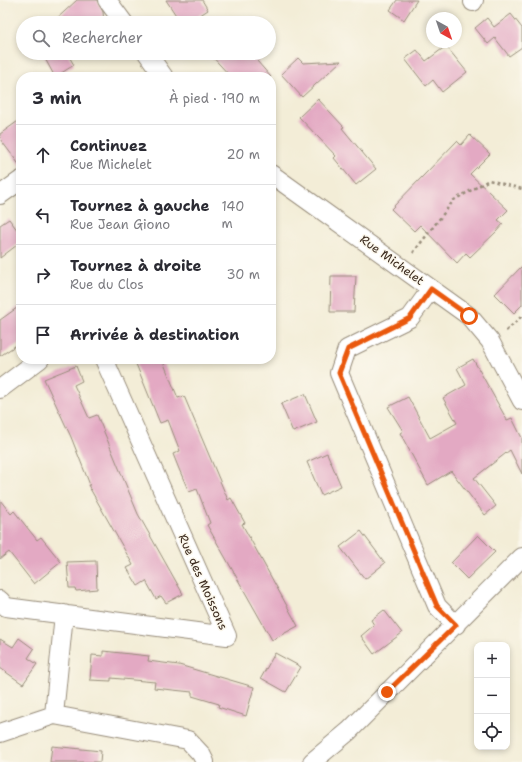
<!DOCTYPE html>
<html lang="fr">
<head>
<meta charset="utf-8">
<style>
  :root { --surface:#fff; --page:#f7f7f7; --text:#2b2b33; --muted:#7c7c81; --line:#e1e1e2 }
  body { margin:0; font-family:"Shantell Sans",sans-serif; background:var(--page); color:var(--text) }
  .controls { position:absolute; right:12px; bottom:12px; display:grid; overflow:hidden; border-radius:8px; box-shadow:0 2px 6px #0003 }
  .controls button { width:36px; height:36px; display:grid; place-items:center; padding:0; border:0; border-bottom:1px solid var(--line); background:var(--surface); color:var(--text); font:20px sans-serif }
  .compass { position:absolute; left:426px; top:12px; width:36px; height:36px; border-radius:50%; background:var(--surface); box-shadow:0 2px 6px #0003; rotate:140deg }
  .stop { position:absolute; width:12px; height:12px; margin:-9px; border:3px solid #ea580c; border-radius:50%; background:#fff }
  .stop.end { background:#ea580c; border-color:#fff; box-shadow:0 1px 4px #0008 }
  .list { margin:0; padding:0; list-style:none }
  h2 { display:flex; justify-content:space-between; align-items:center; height:52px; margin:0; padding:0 16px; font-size:17px }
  h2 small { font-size:13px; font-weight:400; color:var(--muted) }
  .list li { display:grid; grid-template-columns:26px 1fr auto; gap:12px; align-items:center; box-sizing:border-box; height:60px; padding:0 16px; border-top:1px solid var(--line) }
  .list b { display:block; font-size:15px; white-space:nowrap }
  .list p { margin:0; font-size:13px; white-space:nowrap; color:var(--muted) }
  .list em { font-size:13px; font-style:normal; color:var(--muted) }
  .icon { flex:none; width:22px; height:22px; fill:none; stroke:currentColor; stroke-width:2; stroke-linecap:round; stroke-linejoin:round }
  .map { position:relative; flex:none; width:522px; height:762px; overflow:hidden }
  .search { position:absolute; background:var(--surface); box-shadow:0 2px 6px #0003; left:16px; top:16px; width:260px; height:44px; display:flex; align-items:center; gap:10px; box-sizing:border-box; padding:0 14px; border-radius:22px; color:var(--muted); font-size:15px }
  .panel { position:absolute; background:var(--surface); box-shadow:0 2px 6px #0003; left:16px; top:72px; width:260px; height:292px; border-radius:16px }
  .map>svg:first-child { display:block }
</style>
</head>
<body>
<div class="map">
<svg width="522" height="762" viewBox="0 0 522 762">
  <rect width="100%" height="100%" fill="#fbf7ec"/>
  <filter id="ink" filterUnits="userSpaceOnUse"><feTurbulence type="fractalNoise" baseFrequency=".025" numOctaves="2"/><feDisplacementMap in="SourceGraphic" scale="8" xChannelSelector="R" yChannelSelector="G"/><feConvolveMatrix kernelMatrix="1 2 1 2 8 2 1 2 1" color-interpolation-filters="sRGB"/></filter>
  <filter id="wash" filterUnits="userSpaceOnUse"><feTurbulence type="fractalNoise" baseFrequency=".012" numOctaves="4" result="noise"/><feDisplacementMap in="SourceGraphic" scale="16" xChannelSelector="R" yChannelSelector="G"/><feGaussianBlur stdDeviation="0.9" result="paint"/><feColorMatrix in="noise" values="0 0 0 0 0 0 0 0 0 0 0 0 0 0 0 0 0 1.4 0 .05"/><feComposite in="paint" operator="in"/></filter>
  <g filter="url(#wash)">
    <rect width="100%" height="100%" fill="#f3edd7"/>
    <g id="blocks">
      <path fill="#e3a9c3" d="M77,0H97L103,12L104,23H52Z
        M166,0H202L208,10L188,23H181Z
        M397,0H417L404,20L390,10Z
        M511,14L522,28V47L509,56L495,38L488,44L475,28L487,18L494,27Z
        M446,46L467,72L442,92L433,80L426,86L405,59L417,50L426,61Z
        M42,53H67L74,65L55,77Z
        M209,53H250L271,77H231Z
        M298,58L303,63L341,61L302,97L281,74Z
        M318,99L344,127L342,128L376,169L356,185L334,158L336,156L299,117Z
        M21,119V167L0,139V134Z
        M470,135L490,154L470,174L508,210L498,220L503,224L496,232L470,257L466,253L457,263L420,225L414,231L391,209L457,141L461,145Z
        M9,219L21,235V242L0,258V225Z
        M522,266V305L514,313L495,294Z
        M331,276H356L354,312H330Z
        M21,305V342L0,356V320Z
        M148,359H162L178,398L184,396L228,500L231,498L245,523L242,524L298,626L272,640L207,525L210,523L197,489L189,492L179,469L173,454L180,451L168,420L160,423L136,364Z
        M473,359L507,420L512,418L522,438V474L510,450L474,478L496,506L485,515L451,471L428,485L400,433L403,431L388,407L408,397L430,438L457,423L443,398L466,385L457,368Z
        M76,366L82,381L74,385L89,418L97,415L138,514L183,594L166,603L161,596L156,599L146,581L138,586L127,568L133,565L88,485H90L71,437L44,379Z
        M305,394L317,422L293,432L281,404Z
        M327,453L341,486L321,495L307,462Z
        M0,500L11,514L14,511L37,540L41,537L61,562L34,584L9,552L0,559Z
        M361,531L385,563L365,579L340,547Z
        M478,535L495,552L467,579L451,563Z
        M96,561L97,589L76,591L75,588H69L67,562Z
        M384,610L402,633L374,654L361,636L374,625L371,620Z
        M19,638L34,649L28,658L37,664L23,684L0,668V639L13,647Z
        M103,651L149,656L148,661L179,665L254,687L246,716L218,707L219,704L192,696V692L154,688L155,682L111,678V681L90,680L92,655L103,656Z
        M275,653L301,667L286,692L261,678Z
        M52,746L101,751L100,762H50Z"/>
    </g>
  </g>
  <g filter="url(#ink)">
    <use href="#blocks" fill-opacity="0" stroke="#978c7a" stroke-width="1"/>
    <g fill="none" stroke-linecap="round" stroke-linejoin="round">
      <g stroke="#978c7a" stroke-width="20">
        <path id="street" d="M107,0L124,23
          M473,2L474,0
          M147,53L164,77
          M271,174L469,316L490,341L522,401
          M0,195L21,180
          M431,289L410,318L347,349L339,373L437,606L456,625
          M0,389L40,359
          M0,600L6,607L227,636L104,359
          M54,715L64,614
          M0,733L54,715L188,740L201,754L205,762
          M312,762L349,731L522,557"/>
      </g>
      <path stroke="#978c7a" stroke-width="2.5" stroke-dasharray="3 3" stroke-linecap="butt" d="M413,253L454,200L489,180L522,189
        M506,331L522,316"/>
      <use href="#street" stroke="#fff" stroke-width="18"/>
    </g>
  </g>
  <g fill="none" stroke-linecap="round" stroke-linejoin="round" filter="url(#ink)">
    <path stroke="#ea580c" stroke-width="5" d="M387,692L456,625L437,606L339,373L348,349L410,318L431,289L469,316"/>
  </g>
  <g text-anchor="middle" stroke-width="3" stroke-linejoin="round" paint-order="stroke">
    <g font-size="12" fill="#3b2a1e" stroke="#fbf7ec">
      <text transform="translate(392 260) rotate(36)" y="4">Rue Michelet</text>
      <text transform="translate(203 582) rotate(66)" y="4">Rue des Moissons</text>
    </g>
  </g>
</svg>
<div class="controls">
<button>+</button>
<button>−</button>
<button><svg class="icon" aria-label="locate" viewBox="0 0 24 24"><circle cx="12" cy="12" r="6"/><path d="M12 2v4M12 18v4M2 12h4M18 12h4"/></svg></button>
</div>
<svg class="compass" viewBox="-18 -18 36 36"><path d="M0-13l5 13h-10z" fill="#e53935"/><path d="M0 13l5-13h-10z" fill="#7c7c81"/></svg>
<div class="stop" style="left:469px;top:316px"></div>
<div class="stop end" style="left:387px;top:692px"></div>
<div class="search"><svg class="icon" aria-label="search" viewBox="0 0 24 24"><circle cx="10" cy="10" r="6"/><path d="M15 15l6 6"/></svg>Rechercher</div>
<section class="panel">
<h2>3 min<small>À pied · 190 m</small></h2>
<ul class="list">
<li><svg class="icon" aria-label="ahead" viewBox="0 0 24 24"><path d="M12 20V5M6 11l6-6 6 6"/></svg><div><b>Continuez</b><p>Rue Michelet</p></div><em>20 m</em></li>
<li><svg class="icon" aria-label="left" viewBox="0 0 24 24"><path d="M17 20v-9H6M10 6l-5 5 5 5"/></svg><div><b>Tournez à gauche</b><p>Rue Jean Giono</p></div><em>140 m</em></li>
<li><svg class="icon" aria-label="right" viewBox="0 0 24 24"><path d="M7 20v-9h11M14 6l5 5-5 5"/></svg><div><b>Tournez à droite</b><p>Rue du Clos</p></div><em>30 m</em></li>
<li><svg class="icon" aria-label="arrive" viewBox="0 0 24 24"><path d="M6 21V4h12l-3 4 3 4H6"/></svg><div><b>Arrivée à destination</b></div></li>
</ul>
</section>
</div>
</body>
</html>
